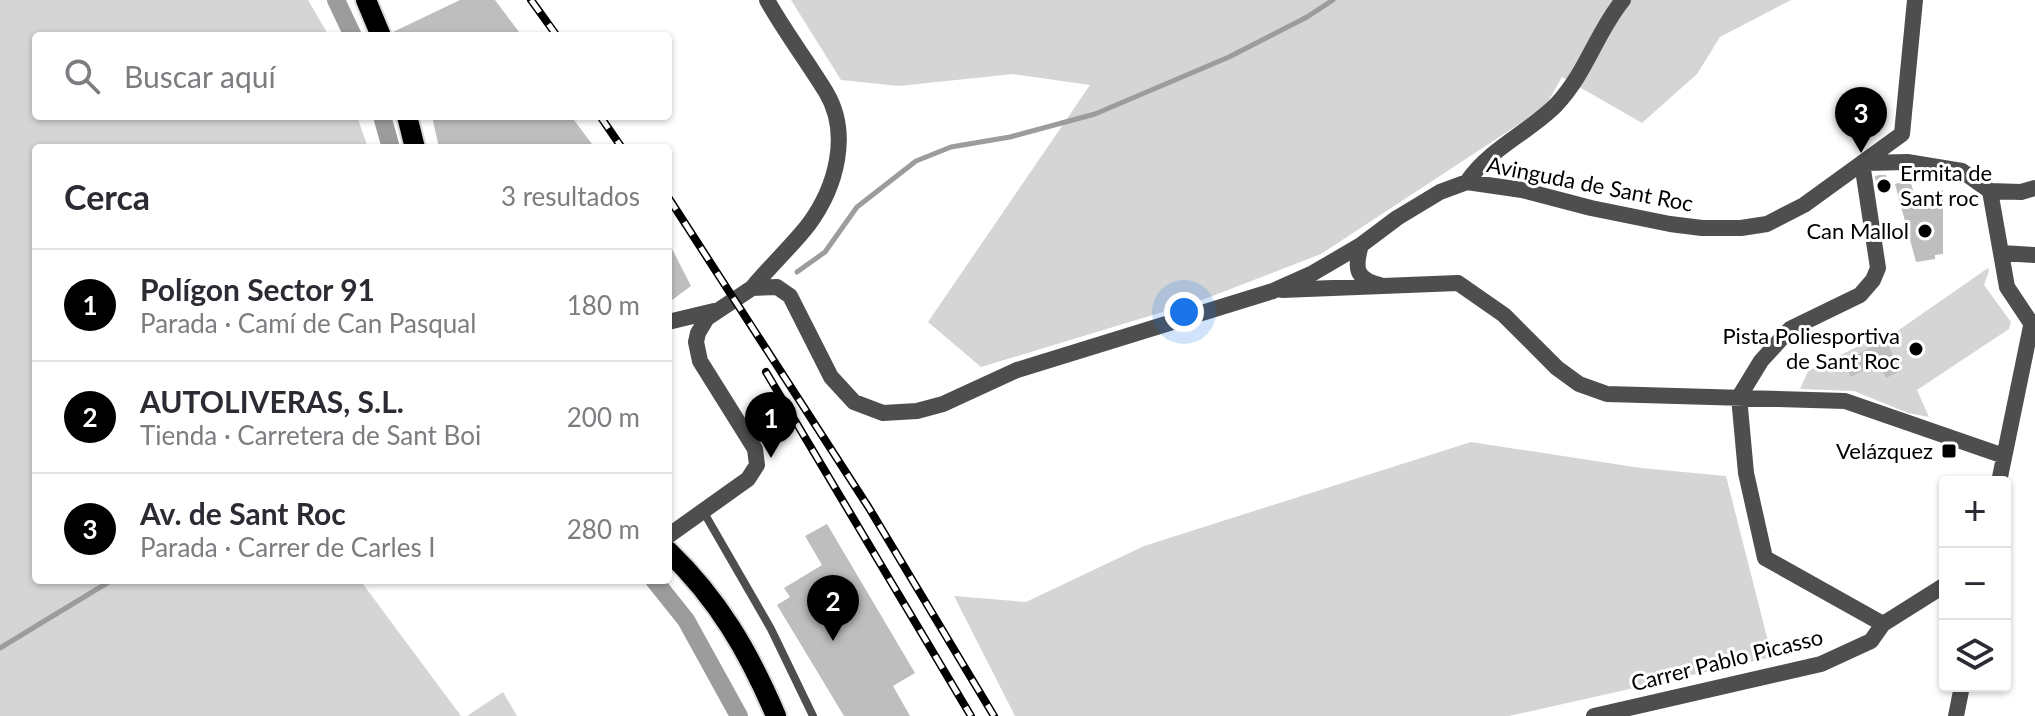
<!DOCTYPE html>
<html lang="es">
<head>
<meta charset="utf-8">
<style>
  :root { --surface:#fff; --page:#f7f7f7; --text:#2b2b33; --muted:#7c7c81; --line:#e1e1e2; --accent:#000 }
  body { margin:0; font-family:Lato,sans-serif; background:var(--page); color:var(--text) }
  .controls { position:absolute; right:24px; bottom:24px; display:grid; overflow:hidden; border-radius:8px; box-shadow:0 2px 6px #0004 }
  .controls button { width:72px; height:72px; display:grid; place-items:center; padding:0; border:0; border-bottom:2px solid var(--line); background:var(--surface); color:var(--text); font:40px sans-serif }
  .you { position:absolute; left:1184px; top:312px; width:28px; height:28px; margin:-20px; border:6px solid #fff; border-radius:50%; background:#1a73e8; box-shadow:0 0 0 12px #1a73e833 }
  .badge { display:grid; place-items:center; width:52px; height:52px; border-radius:50%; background:var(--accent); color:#fff; font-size:26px; font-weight:700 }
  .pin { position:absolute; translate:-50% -66px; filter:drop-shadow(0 2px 4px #0008) }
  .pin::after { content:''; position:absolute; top:42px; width:28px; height:24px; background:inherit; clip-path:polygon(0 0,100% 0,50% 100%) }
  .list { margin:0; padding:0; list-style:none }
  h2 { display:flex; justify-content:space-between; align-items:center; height:104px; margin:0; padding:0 32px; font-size:34px }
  h2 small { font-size:26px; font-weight:400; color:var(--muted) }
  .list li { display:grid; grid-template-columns:52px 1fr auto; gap:24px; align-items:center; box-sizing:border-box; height:112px; padding:0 32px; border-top:2px solid var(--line) }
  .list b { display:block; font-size:30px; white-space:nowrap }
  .list p { margin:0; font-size:26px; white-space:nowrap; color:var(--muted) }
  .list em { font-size:26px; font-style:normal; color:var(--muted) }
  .icon { flex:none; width:44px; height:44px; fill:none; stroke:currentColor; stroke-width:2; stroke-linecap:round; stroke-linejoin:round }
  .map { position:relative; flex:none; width:2035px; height:716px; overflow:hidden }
  .search { position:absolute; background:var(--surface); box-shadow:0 2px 6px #0004; left:32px; top:32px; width:640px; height:88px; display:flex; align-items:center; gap:20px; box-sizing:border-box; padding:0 28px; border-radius:8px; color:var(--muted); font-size:30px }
  .panel { position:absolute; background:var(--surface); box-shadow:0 2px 6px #0004; left:32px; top:144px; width:640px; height:440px; border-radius:8px }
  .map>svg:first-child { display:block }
</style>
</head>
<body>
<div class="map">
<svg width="2035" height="716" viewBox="0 0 2035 716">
  <rect width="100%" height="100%" fill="#fff"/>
  <path fill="#d5d5d5" d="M0,0H308L329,36H36V116H357L368,148H36V580H360L461,716H0Z
    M791,0H1791L1720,37L1697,74L1642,123L1562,77L1545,107L1321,254L1202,300L981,367L928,322L1090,85L1013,74L899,86L841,80Z
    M1988,268L1989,271L1984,285L2011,322L2009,329L1917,390L1929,417L1908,413L1854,391L1800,389L1808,371L1883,334L1886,339Z
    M1471,442L1641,468L1726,476L1772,657L1509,716H1015L954,596L1026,602L1144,546Z
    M503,692L517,716H467Z"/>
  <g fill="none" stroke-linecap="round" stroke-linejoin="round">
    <path stroke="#9c9c9c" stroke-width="5" d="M797,272L825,252L857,207L916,161L951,147L1010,137L1095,114L1229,57L1307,17L1333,0
      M0,648L112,580"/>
    <path stroke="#9c9c9c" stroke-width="18" d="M336,0L353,36
      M382,116L391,148
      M654,580L686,620L739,716"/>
  </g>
  <path fill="#bebebe" d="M460,0H495L522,36H394L393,32Z
    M432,116H571L595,148H439Z
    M1880,175H1886L1888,189L1877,190L1875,176Z
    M1910,180L1915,197L1943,190V254L1935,255V259L1916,262L1895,184Z
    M668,241L691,286L668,303Z
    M1885,339L1901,371L1886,378L1878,363L1851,377L1844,362Z
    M827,524L915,673L893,686L910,716H844L777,605L790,597L784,588L822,565L805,536Z"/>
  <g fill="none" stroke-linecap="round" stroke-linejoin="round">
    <g stroke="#dbdbdb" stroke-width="24">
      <path id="primary" d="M366,0L381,36
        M407,116L415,148
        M668,551C718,599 749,652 776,716"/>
    </g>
    <path stroke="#4e4e4e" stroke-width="8" d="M703,511L771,629L813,716"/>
    <path stroke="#4e4e4e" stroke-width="16" d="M1862,163L1878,268L1873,280L1860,295L1790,329L1761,361L1739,397L1746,473L1765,558L1883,624
      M1865,163L1907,162L1962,171L1990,191L2021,192L2035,188
      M1467,182C1489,149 1528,133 1556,105C1587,72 1596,33 1623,0
      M1990,191L2007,287L2035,329
      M1361,245C1354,269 1356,279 1380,285
      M2002,253L2035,255
      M752,288C770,266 792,246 809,224C836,187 851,134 826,92C807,61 785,32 767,0
      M1282,290L1458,283L1504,315L1557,368L1579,384L1607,394L1845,401L2004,456
      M668,322L714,311
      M1999,482L2031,326
      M668,536L748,479L757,465L755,449L700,361L696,342L698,333L707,318L752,288L777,287L790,296L831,377L854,402L883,413L917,411L943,404L1017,370L1273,291L1313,273L1361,245L1397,218L1440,192L1467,182L1522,190L1591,208L1670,224L1702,228H1741L1767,224L1804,205L1902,134L1915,0
      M1594,716L1821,664L1871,641L1883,624L1945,585
      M1956,716L1962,686"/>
    <use href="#primary" stroke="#000" stroke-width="20"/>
    <g stroke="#000" stroke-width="8">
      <path id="rail" d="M531,0L557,36
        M600,116L622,148
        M668,197L869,508L994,716
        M766,372L971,716"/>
    </g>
    <use href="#rail" stroke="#fff" stroke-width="5" stroke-dasharray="15" stroke-linecap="butt"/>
  </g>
  <g fill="#000" stroke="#fff" stroke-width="3">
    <circle cx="1884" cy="186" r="8"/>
    <circle cx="1925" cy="231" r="8"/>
    <circle cx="1916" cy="349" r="8"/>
    <rect x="1941" y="443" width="16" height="16" rx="4"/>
  </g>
  <g text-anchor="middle" stroke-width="6" stroke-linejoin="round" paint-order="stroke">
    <g font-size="22" fill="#000" stroke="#fff" text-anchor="end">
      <text x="1900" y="181" text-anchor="start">Ermita de<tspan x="1900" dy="25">Sant roc</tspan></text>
      <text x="1909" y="239">Can Mallol</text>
      <text x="1900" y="344">Pista Poliesportiva<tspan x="1900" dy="25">de Sant Roc</tspan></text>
      <text x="1933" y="459">Velázquez</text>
    </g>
    <g font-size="22" fill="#000" stroke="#fff">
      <text transform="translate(1590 184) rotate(11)" y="8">Avinguda de Sant Roc</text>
      <text transform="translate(1727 660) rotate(-14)" y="8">Carrer Pablo Picasso</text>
    </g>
  </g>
</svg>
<div class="controls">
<button>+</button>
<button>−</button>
<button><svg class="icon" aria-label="layers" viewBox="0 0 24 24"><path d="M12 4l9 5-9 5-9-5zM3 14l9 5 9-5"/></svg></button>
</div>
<div class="you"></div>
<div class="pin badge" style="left:771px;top:458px">1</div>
<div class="pin badge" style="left:833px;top:641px">2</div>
<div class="pin badge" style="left:1861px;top:153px">3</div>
<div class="search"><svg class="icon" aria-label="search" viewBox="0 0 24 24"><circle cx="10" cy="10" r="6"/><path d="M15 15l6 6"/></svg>Buscar aquí</div>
<section class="panel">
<h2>Cerca<small>3 resultados</small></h2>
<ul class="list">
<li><span class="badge">1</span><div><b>Polígon Sector 91</b><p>Parada · Camí de Can Pasqual</p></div><em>180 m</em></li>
<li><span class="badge">2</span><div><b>AUTOLIVERAS, S.L.</b><p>Tienda · Carretera de Sant Boi</p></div><em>200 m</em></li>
<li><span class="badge">3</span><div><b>Av. de Sant Roc</b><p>Parada · Carrer de Carles I</p></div><em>280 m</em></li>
</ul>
</section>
</div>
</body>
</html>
